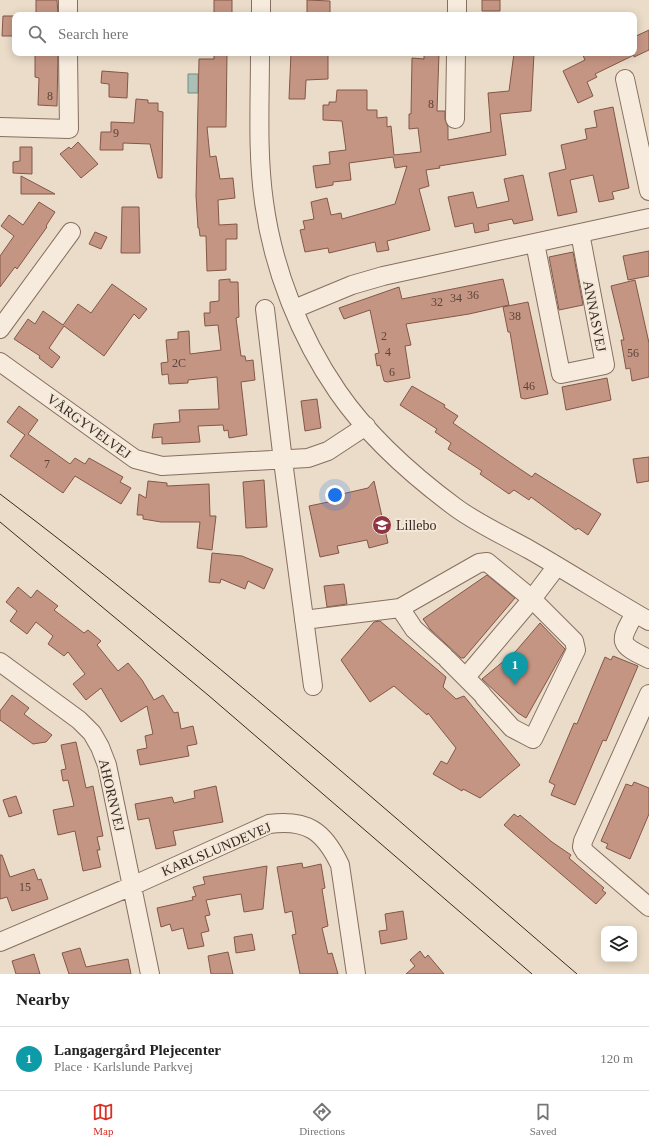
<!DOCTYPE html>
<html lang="en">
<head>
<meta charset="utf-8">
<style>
  :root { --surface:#fff; --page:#f2f2f2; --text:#222; --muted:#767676; --line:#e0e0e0; --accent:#d93025 }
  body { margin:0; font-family:Georgia,serif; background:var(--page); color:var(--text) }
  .controls { position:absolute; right:12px; bottom:12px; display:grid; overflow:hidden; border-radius:8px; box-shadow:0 2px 10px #0003 }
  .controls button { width:36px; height:36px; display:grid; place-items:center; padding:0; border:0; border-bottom:1px solid var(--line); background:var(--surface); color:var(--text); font:20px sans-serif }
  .you { position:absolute; left:335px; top:495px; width:14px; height:14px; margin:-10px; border:3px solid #fff; border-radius:50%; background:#1a73e8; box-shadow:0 0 0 6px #1a73e833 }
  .badge { display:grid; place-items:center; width:26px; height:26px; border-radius:50%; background:var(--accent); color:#fff; font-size:13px; font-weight:700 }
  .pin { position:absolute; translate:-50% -33px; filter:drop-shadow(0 1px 2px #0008) }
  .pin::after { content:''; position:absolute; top:21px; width:14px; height:12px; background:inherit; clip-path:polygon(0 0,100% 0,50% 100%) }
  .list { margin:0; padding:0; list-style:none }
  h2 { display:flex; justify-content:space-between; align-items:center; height:52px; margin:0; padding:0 16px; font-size:17px }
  h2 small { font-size:13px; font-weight:400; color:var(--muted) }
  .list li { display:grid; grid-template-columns:26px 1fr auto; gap:12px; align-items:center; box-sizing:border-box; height:64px; padding:0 16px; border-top:1px solid var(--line) }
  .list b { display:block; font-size:15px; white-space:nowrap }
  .list p { margin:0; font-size:13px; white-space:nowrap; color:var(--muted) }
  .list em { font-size:13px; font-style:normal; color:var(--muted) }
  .icon { flex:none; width:22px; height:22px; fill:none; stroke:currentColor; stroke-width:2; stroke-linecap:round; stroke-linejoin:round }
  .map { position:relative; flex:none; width:649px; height:974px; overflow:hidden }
  .search { position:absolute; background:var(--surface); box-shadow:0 2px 10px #0003; left:12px; right:12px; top:12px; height:44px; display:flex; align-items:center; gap:10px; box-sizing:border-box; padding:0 14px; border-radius:8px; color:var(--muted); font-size:15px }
  .sheet { height:116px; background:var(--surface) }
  nav { display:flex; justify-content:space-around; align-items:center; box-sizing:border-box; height:56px; border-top:1px solid var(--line); background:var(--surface); font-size:11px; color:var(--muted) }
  nav a { display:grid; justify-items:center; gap:2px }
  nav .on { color:var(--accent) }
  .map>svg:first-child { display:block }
</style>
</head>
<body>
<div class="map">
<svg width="649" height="974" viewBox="0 0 649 974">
  <rect width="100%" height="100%" fill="#ebdcc9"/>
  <path fill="#aac0b6" stroke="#718e82" d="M188,74H198V93H188Z"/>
  <path fill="#c59583" stroke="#835748" d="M36,0H57L58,15H36Z
    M214,0H232V15H214Z
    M307,0L330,1V15H307Z
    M482,0H500V11H482Z
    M3,16H15V36H2Z
    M649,30V50L634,57V55L595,74L597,77L587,82L593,96L578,103L563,71L585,60L582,53H634V37Z
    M35,53H58L57,106L38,105L39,78L35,77Z
    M214,53H227L226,127H207L210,157L216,156L220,179L233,178L235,198L218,200L219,225L237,224V239H226V270L207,271L206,236H200L199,228H198L196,196L199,59H214Z
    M291,53H328V79L306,80L305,99H289Z
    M424,53H439L437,111H445V119L448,127V140L491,132L488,93L509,91L514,53H534L531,111L500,114L506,155L439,166L440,168L426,170L429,186L419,189L430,230L387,241L389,250L377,252L375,242L329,253L328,248L305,252L300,230L305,229L303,221L314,219L311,202L327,198L331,215L341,213L342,219L395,204L407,166L395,168L393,157L349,163L351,180L333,182V185L316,188L313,166L330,164L329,152L346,150L342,121L323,120V105H329V102H336L337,90H367V110H377V118L387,117V127L391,126L394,155L421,152L418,128L409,129V114H411L412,58L424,59Z
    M102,71L128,73L127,98L109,97V84L101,83Z
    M136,99L148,100V103H158V111L163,112L162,178H158L150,144L123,143V150H100L101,132H111V122L134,123Z
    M613,107L629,188L612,192L614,199L599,202L593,175L570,180L577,212L558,216L549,173L566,169L561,145L587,139L585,129L597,127L594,111Z
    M78,142L98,164L81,178L60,154L69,147L71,149Z
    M20,147H32V174L13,173V162L20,161Z
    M523,175L533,220L514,224L512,219L488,224L489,230L475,233L473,223L455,227L448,197L473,192L477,208L509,201L504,179Z
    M21,176L55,194H21Z
    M39,202L55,212L46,226L47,227L17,269L15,267L0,287V256L14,236L1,226L9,215L23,225Z
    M122,207H139L140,253H121Z
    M95,232L107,237L101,249L89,244Z
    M649,251V276L628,280L623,256Z
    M573,252L583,305L559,310L549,257Z
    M230,279V282H238L239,317L236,318L241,356H245L246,361L253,360L255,380L241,382L247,435L229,438L228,430L224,431L223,425L198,426L200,442L162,444V437L152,438L154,424L180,422L179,410L219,409L217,377L188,380V383L169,384L168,374L162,375L161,363L168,362L166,340L178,339V332L189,331L190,354L221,350L218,325L205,326L204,313H210V302L219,301V280Z
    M503,279L509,305L469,314L406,324L411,345L405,346L410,378L387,382L384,381L380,365L377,366L375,354L379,353L370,310L344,319L339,308L399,287L402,299Z
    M635,280L649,343V377L632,381L630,368L626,369L621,340H624L611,286Z
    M112,284L147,309L139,319L134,314L104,356L64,326L49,348L60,357L52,368L39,358L40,356L14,339L28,319L35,324L43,311L63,325L78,304L91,313Z
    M528,302L548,394L525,399L521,398L510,332H508L503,307Z
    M607,378L611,400L566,410L562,387Z
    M412,386L445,405L444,407L458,416L453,423L511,463L532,477L535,473L601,514L588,535L578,528L576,530L531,497L529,500L514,490L509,494L480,474L482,471L448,449L451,443L435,432L437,429L400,405Z
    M317,399L321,428L305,431L301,401Z
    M19,406L38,420L28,434L70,464L75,458L85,464L89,458L123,477L120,482L131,488L121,504L75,476L63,493L10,456L25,435L7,422Z
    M649,457V481L637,483L633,459Z
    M264,480L267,527L246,528L243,482Z
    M148,481L167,483V486L209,484L210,516H216L212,550L197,548L200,522H161L143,519V515H137L139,494L146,498Z
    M374,481L388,543L369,548L367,540L337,546L339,553L320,557L309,506L343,499L342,494L368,488Z
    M212,553L242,556L273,569L264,589L248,581L245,589L221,579L220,583L209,582Z
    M487,575L515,598L464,658H461L430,629L423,619Z
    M344,584L347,604L327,607L324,586Z
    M18,587L31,598L37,590L58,606L54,610L84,633L88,630L101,641L97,645L118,671L128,663L142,680L154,700L163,695L174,713L178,712L181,729L193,726L197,744L187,746L189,756L140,765L137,750L147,748L145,736L153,734L147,706L121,722L101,688L86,700L73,684L85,674L68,652L64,656L48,644L53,636L36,622L27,634L10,621L17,611L6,602Z
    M380,621L446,677L443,687L456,699L464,696L520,765L480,798L463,789L462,791L433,774L441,761L447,764L456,748L428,713L427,715L394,686L370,702L341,660L374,622Z
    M540,623L565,649L526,718L518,713L482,679L516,651Z
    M613,656L638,666L606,741L603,740L575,805L551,795L555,785L549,782L574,723L577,724L605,657L611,660Z
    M12,695L29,708L24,714L52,735L46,742L33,744L0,720V711Z
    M76,742L86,788L93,786L103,836L97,837L100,850H97L101,867L83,871L75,831L58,835L53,810L74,806L68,780L63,781L61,770L66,769L61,745Z
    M634,782L649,788V814L630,859L606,848L608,844L601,841L626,784L632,786Z
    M216,786L223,822L173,831L176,845L156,849L149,818L138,820L135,804L172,797L174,803L195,798L194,791Z
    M16,796L22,813L9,817L3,800Z
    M514,814L518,817L520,815L552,842L571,855L569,858L604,888L602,890L606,893L596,904L504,825Z
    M0,855H2L10,877L34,869L38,880L41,879L48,899L12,911L7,897L0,899Z
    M302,863L303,868L321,864L325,888L322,889L328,926L322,928L328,954L332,953L338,974H300L292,935L296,934L292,911L285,913L277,867Z
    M267,866L263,909L244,912L241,894L206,900L210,915L205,916L209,931L201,933L204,946L188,949L183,928L172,931L170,924L161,927L157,908L193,900L192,897L196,896L193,887L205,884L203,877Z
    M403,911L407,939L381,944L379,931L387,930L385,914Z
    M252,934L255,950L236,953L234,937Z
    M80,948L86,967L128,959L131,974H69L62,953Z
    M420,951L425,958L428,955L444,974H406L415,966L410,960Z
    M228,952L233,974H211L208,956Z
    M34,954L40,974H16L12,961Z"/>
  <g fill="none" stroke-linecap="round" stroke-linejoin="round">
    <g stroke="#866f60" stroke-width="20">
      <path id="minor" d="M68,0V15
        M261,15V0
        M457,15V0
        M260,53C260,103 257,153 264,202C273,269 300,337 338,392C369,437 412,475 455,507C478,524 505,536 530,550C570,573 609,598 649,621
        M625,79L649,191
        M455,119L456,53
        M0,127L69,129L68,53
        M535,243L561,374L605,365L580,233
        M265,309L283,461L313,686
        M294,309L352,285L383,276L649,218
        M0,329L71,232
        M0,362L135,459L162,466L308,458L328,451L366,426
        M400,608L414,629L444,656
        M635,613C619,642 617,644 649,659
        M304,620L400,608L479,563L487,562L532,599L574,641L576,650L533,739L512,728L484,697
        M447,659L482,694
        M0,662L79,720L92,733L100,747L107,765L150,974
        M466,677L532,599L557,566
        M649,694L583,841L582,847L585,852L649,907
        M0,942L132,886L269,824C307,819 324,831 340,865L356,974"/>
    </g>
    <use href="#minor" stroke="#f6ebdc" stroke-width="18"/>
    <path stroke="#382922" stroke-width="1" d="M0,494C200,645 387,811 577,974
      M0,522L208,695L532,974"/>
  </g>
  <defs>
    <g id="school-disc" transform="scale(1)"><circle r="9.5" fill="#8f3542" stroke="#f3e8d8"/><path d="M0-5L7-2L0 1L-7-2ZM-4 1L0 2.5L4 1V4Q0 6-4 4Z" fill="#fff"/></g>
  </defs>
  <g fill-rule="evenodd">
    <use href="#school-disc" x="382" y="525"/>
  </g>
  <g text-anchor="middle" stroke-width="4" stroke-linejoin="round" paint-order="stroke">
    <g font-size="12" fill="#5b443a">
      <text x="50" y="100">8</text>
      <text x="431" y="108">8</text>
      <text x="116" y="137">9</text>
      <text x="473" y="299">36</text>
      <text x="456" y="302">34</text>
      <text x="437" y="306">32</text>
      <text x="515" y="320">38</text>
      <text x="384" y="340">2</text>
      <text x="388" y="356">4</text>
      <text x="633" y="357">56</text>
      <text x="179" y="367">2C</text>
      <text x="392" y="376">6</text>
      <text x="529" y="390">46</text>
      <text x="47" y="468">7</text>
      <text x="25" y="891">15</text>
    </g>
    <g font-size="14" fill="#382922" stroke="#f3e8d8">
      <text transform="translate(595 316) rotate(79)" y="5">ANNASVEJ</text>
      <text transform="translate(89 426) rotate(36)" y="5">VÅRGYVELVEJ</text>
      <text transform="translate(112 795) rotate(77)" y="5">AHORNVEJ</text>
      <text transform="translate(216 849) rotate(-23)" y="5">KARLSLUNDEVEJ</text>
    </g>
    <g font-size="14" fill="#382922" stroke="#f3e8d8" text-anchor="start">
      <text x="396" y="530">Lillebo</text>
    </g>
  </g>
</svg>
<div class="controls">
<button><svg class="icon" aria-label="layers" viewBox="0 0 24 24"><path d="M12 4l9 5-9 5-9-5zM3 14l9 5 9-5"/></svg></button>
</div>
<div class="you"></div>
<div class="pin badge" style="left:515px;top:685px;background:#0f9aa8">1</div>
<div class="search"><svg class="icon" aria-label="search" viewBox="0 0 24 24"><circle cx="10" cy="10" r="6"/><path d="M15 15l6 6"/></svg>Search here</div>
</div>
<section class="sheet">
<h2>Nearby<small></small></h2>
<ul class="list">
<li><span class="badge" style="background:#0f9aa8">1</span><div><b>Langagergård Plejecenter</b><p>Place · Karlslunde Parkvej</p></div><em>120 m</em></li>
</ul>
</section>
<nav>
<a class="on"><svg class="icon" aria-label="map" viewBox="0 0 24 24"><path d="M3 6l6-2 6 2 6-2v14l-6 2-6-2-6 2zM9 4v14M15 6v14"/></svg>Map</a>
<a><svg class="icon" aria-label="directions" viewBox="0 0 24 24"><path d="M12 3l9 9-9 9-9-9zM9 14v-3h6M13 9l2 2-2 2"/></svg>Directions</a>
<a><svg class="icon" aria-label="saved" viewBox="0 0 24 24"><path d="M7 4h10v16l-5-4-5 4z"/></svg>Saved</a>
</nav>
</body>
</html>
